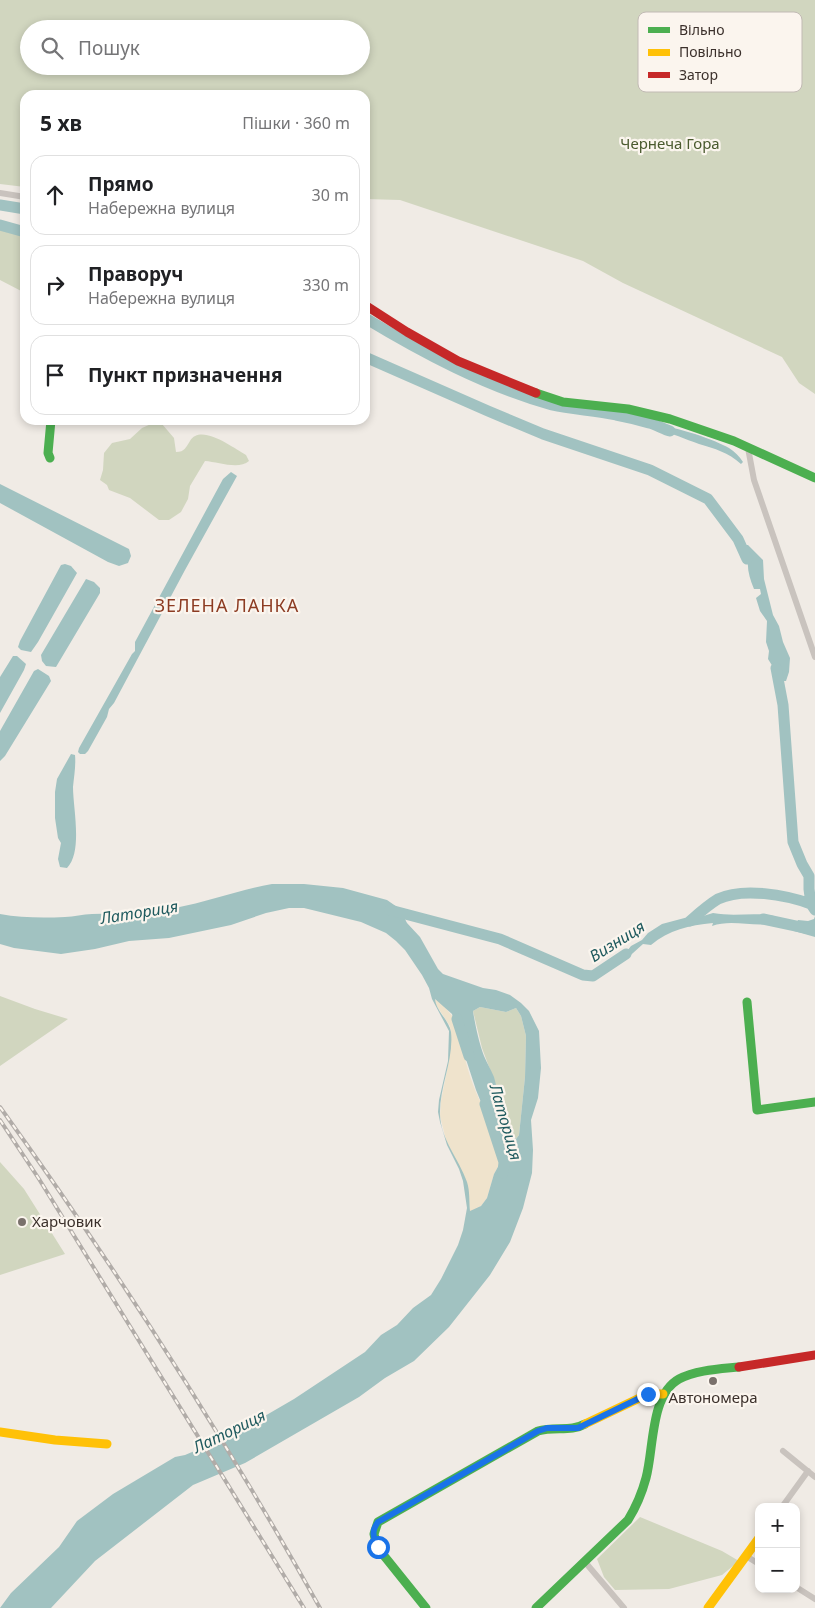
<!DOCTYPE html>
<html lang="uk">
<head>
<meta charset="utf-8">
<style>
  :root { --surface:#fff; --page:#f6f6f6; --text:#202124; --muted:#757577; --line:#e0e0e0 }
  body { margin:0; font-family:"Noto Sans",sans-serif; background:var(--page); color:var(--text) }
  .controls { position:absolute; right:15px; bottom:15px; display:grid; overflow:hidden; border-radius:10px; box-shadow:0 2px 8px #0003 }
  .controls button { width:45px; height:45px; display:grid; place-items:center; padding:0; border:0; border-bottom:1px solid var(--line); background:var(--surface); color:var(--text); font:25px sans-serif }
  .stop { position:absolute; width:15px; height:15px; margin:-11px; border:4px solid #1a73e8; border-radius:50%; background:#fff }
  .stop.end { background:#1a73e8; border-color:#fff; box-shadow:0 1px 5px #0008 }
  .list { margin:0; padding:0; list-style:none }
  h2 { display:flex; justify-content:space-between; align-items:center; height:65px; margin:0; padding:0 20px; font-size:21px }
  h2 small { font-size:16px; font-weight:400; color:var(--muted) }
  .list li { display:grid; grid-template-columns:32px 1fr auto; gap:15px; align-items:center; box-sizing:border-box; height:80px; margin:0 10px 10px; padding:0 10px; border:1px solid var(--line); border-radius:15px }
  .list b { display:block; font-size:19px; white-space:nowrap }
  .list p { margin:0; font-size:16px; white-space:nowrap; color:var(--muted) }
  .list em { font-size:16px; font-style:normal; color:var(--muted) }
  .icon { flex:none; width:28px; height:28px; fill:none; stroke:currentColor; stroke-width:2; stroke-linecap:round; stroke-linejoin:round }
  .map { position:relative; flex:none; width:815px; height:1608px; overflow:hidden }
  .search { position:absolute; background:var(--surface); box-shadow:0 2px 8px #0003; left:20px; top:20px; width:350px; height:55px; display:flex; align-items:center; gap:12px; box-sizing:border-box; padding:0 18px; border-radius:28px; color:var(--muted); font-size:19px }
  .panel { position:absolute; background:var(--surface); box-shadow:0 2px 8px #0003; left:20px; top:90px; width:350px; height:335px; border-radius:15px }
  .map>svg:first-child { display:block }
</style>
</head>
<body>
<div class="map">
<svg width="815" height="1608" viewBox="0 0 815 1608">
  <rect width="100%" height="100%" fill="#f0ebe5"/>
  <path fill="#d1d6bf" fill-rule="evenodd" d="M0,0H815V394L799,383L782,357L623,283L583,261L400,200L365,199V95H25V187L0,184ZM29,29H361V66H29Z
    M0,225L25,232V293L0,280Z
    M151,424H162L174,438L176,452C185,452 186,447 190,441C201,423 233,448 246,455L249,461C239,470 218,462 205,461L190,486L188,499L181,512L169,520H159L130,498L109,490L107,485L100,480L103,470L104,453L112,443L130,439L142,428Z
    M0,996L35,1009L68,1019L0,1066Z
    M480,1007L506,1012L516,1008L521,1016L526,1036L525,1077L519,1135L516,1139L505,1120L498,1100L495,1083L482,1048L473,1011Z
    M0,1162L24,1189L65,1254L0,1275Z
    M640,1517L722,1551L739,1561L722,1575L669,1589L615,1590L604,1577L597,1559Z"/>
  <path fill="#efe3cc" d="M434,999C443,1002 463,1028 464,1037C465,1042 462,1048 464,1053C467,1069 473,1086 480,1101C487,1117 501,1131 507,1148L504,1156L494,1174L487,1198L481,1206L470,1212L467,1183L446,1140L440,1116L441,1101L448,1065L451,1034L450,1026L436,1005Z"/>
  <path fill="#a1c2c1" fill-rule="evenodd" d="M657,426C672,425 716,440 729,448C735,452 739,456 743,462L741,464C728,452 715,449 699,444C685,439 672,433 658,430Z
    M231,472L237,476L185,570L114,703L109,709L107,717L88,751L85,754H80L78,752L79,748L132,654L135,651V642L223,479Z
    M0,484L129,549L131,556L128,563L119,566L108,562L0,503Z
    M741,545H748L763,560L764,579L773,615L779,626L783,642L790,658L789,672L786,681H779L772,676L773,667L768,659L769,651L766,642L767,621L760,611L756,598L761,594L760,589H754C750,579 747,570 748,560L740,557Z
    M65,564L71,566L77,573L38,642L31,652L21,650L18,647L20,641L61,565Z
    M86,579L94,582L100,588V593L56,667L46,666L42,661L41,655Z
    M13,656H17L26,664L24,670L0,713V677Z
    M38,669L49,676L51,681L5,756L0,761V731L34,671Z
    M71,754L75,755C76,766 74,776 73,787C73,808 83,852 67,868L60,867L58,859L61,843L58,838L55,818V792L57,779Z
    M272,884H304L343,888L387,900L400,909L407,923L420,937L438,969L443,974L483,988L496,990L510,995L521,1003L529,1011L539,1031L541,1068L538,1098L531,1120L533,1150L532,1173L523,1208L510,1242L490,1275L449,1327L414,1361L385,1378L359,1397L245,1463L193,1485L95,1561L51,1608H0L11,1593L59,1547L77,1521L113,1494L175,1457L185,1455L230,1436L294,1399L365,1352L381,1335L397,1325L413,1308L431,1295L441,1279L458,1245L463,1230L467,1208L463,1181L459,1169L447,1145L440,1122L438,1112L439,1100L448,1061L449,1031L432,999L429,988L422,975L405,950L396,941L386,933L361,922L304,908H289L266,913L231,925L169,938L129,941L95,949L61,954L14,948L0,944V914C21,918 44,918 65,917C74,917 83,914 92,914C119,913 148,913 175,908C208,902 239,890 272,884ZM435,999L452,1014L455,1025L464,1037L463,1050L476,1090L485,1112L507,1148L504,1156L494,1174L487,1198L481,1206L470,1211C469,1202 470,1191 467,1182C459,1159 441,1140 440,1115C439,1087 454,1060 451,1032C449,1020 436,1011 435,999ZM480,1007L506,1012L516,1008L521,1016L526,1036L525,1077L519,1135L516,1139C500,1121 500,1098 494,1077C491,1070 487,1063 484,1056C479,1043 475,1024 473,1011Z
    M713,913C734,917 754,912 774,916L778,922C757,929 733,918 712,926L713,923C689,925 669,930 651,945L643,944L623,962L608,963L618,954L627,951L631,946L642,940L648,933L662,924L692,916L700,917Z
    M815,916V937L794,931L798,920L808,921L814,919Z"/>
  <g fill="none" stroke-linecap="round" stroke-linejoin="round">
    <path stroke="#a1c2c1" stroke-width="11" d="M0,205L25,209
      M0,225L25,232
      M365,318C423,353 485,386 552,405C573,410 595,410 616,415C627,417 639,420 649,423C657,425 663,429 670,431
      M365,357L488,411L543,434L650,470L708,499L738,539L747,559
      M776,668L783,705L793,842L802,864L809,876V889L811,904L815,910
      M390,910L500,939L583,975L593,976L626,954
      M763,919L815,930
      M690,921C699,913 708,905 718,899C743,887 786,895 811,904
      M457,1019L469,1056
      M485,1104L504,1162L503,1173"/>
    <path stroke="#c9c3be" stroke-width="6" d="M0,193L25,197
      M748,448L754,480L815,657
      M783,1451L815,1477
      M782,1507L808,1471
      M746,1556L759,1564
      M585,1562L624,1608
      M796,1587L815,1599"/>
    <path stroke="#4caf50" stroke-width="9" d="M536,393L563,402L628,409L670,419L734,441L815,478
      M50,458L48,453L51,420
      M747,1002L757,1110L815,1102
      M426,1608L377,1547L374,1534L378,1522L538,1431C554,1426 571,1432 585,1424
      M536,1608L628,1520C636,1507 642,1493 646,1478C654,1449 650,1395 679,1379C696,1370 720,1369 739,1367"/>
    <path stroke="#ffc107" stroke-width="9" d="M585,1424L648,1394H663
      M0,1432L55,1440L107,1444
      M708,1608L759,1538"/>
    <path stroke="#c62828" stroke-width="9" d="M365,305L407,332L458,361L536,393
      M739,1367L815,1355"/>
    <g stroke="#b1aca8" stroke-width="4">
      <path id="rail" d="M0,1107C116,1268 223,1435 320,1608
        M0,1120L39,1179L304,1608"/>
    </g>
    <use href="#rail" stroke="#fbf5ee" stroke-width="2" stroke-dasharray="5.5" stroke-linecap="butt"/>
  </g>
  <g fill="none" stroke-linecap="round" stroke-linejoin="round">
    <path stroke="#1a73e8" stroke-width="6" d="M378,1547C373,1537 371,1531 378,1522L538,1431L547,1428H578L648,1394"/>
  </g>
  <g fill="#7a716c" stroke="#fbf5ee" stroke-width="2">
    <circle cx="22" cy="1222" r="5"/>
    <circle cx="713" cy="1381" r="5"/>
  </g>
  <g text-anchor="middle" stroke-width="4.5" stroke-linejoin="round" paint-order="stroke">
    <g font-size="15" fill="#4a5a2e" stroke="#fbf5ee">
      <text x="670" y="149">Чернеча Гора</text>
    </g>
    <g font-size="15" fill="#3b302b" stroke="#fbf5ee" text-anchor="start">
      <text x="32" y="1227">Харчовик</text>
      <text x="713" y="1403" text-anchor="middle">Автономера</text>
    </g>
    <g font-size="16" font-style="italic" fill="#1f5a5e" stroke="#fbf5ee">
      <text transform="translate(139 912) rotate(-9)" y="6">Латориця</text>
      <text transform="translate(617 941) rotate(-32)" y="6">Визниця</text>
      <text transform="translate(506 1122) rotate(74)" y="6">Латориця</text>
      <text transform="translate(229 1431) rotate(-26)" y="6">Латориця</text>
    </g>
    <g font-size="18" letter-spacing="1" fill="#8c3b22" stroke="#fbf5ee">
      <text x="227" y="612">ЗЕЛЕНА ЛАНКА</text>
    </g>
  </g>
  <rect x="638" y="12" width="164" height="80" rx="8" fill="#fbf5ee" stroke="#c1bab4" stroke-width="1"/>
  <rect x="648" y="27" width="22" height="6" fill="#4caf50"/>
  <rect x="648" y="49" width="22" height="7" fill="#ffc107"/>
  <rect x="648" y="72" width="22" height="6" fill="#c62828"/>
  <g font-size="14" fill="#3b302b">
    <text x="679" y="35">Вільно</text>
    <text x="679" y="57">Повільно</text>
    <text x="679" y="80">Затор</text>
  </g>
</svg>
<div class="controls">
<button>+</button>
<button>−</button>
</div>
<div class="stop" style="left:378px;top:1547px"></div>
<div class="stop end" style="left:648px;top:1394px"></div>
<div class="search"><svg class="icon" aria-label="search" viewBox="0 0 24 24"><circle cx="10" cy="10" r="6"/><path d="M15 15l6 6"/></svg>Пошук</div>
<section class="panel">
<h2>5 хв<small>Пішки · 360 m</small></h2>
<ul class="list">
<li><svg class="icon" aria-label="ahead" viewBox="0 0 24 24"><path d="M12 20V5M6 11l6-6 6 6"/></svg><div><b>Прямо</b><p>Набережна вулиця</p></div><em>30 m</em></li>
<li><svg class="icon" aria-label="right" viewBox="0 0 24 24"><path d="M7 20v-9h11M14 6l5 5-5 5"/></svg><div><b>Праворуч</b><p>Набережна вулиця</p></div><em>330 m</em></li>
<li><svg class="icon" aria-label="arrive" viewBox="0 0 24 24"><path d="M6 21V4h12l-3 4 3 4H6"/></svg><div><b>Пункт призначення</b></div></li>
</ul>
</section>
</div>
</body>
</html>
